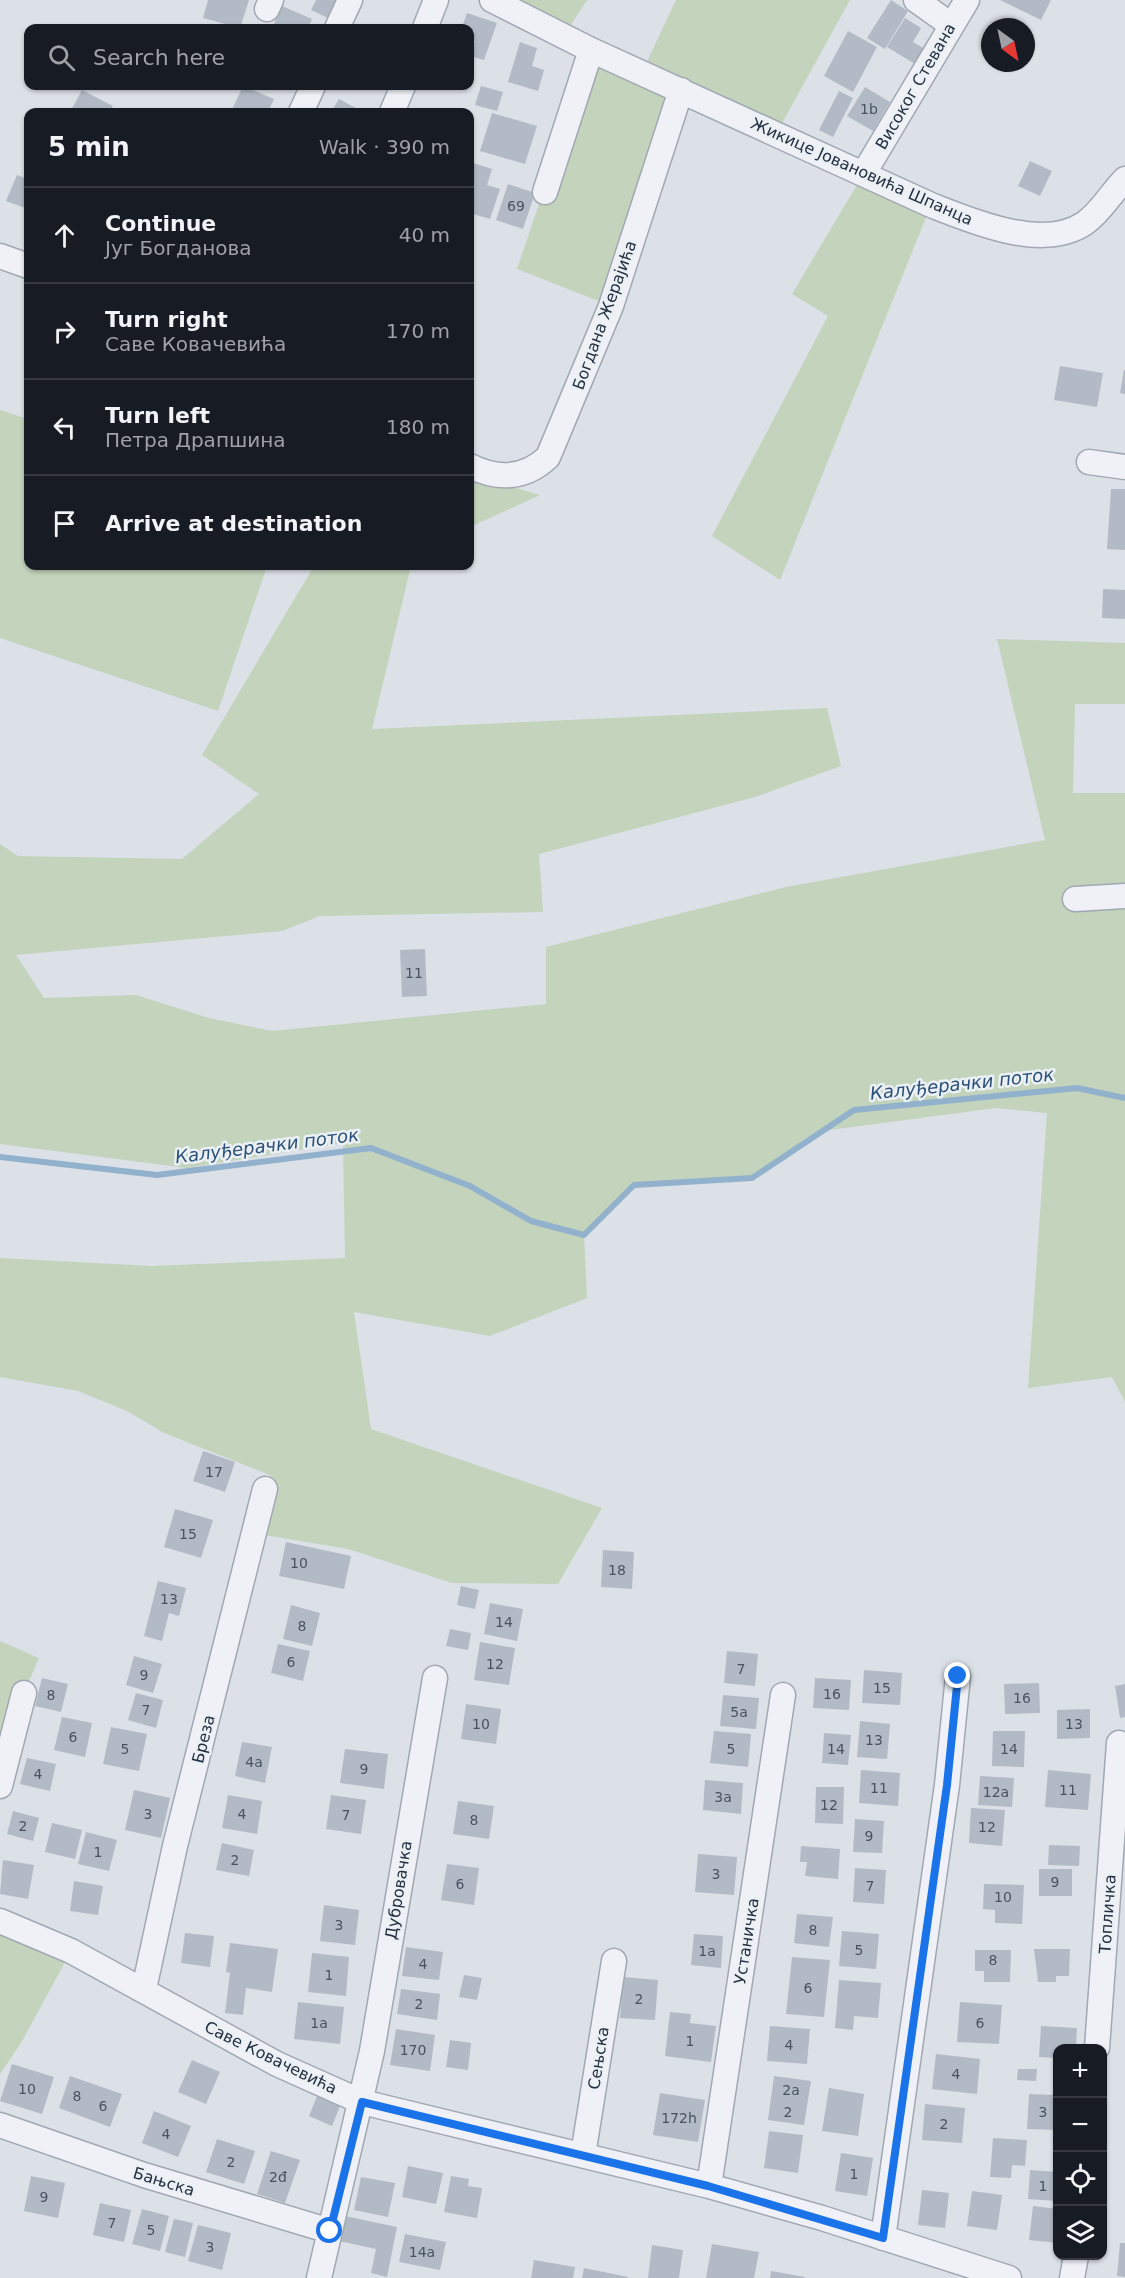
<!DOCTYPE html>
<html lang="en">
<head>
<meta charset="utf-8">
<style>
  :root { --surface:#171b24; --page:#242831; --text:#f1f3f6; --muted:#9ea1a6; --line:#363941 }
  body { margin:0; font-family:"DejaVu Sans",sans-serif; background:var(--page); color:var(--text) }
  .controls { position:absolute; right:18px; bottom:18px; display:grid; overflow:hidden; border-radius:12px; box-shadow:0 2px 4px #0004 }
  .controls button { width:54px; height:54px; display:grid; place-items:center; padding:0; border:0; border-bottom:2px solid var(--line); background:var(--surface); color:var(--text); font:30px sans-serif }
  .compass { position:absolute; left:981px; top:18px; width:54px; height:54px; border-radius:50%; background:var(--surface); box-shadow:0 2px 4px #0004; rotate:147deg }
  .stop { position:absolute; width:18px; height:18px; margin:-14px; border:4px solid #1a73e8; border-radius:50%; background:#fff }
  .stop.end { background:#1a73e8; border-color:#fff; box-shadow:0 2px 6px #0008 }
  .list { margin:0; padding:0; list-style:none }
  h2 { display:flex; justify-content:space-between; align-items:center; height:78px; margin:0; padding:0 24px; font-size:26px }
  h2 small { font-size:20px; font-weight:400; color:var(--muted) }
  .list li { display:grid; grid-template-columns:39px 1fr auto; gap:18px; align-items:center; box-sizing:border-box; height:96px; padding:0 24px; border-top:2px solid var(--line) }
  .list b { display:block; font-size:22px; white-space:nowrap }
  .list p { margin:0; font-size:20px; white-space:nowrap; color:var(--muted) }
  .list em { font-size:20px; font-style:normal; color:var(--muted) }
  .icon { flex:none; width:33px; height:33px; fill:none; stroke:currentColor; stroke-width:2; stroke-linecap:round; stroke-linejoin:round }
  .map { position:relative; flex:none; width:1125px; height:2278px; overflow:hidden }
  .search { position:absolute; background:var(--surface); box-shadow:0 2px 4px #0004; left:24px; top:24px; width:450px; height:66px; display:flex; align-items:center; gap:15px; box-sizing:border-box; padding:0 21px; border-radius:12px; color:var(--muted); font-size:22px }
  .panel { position:absolute; background:var(--surface); box-shadow:0 2px 4px #0004; left:24px; top:108px; width:450px; height:462px; border-radius:12px }
  .map>svg:first-child { display:block }
</style>
</head>
<body>
<div class="map">
<svg width="1125" height="2278" viewBox="0 0 1125 2278">
  <rect width="100%" height="100%" fill="#dce1e8"/>
  <path fill="#c3d3bc" d="M497,0H587L563,37Z
    M676,0H850L776,134L682,90L611,306L517,269L591,50L642,72Z
    M864,173L931,205L780,580L712,536L828,316L792,294Z
    M0,410L28,419V566H267L218,711L0,638Z
    M470,474L540,495L470,527Z
    M314,566H411L372,729L827,708L841,766L755,797L539,854L543,912L320,916L282,931L16,955L44,998L136,995L209,1018L272,1031L546,1004V947L786,887L1045,840L997,639L1125,643V704H1075L1073,793H1125V1402L1112,1377L1028,1388L1047,1113L996,1108L815,1132L752,1178L634,1185L584,1235L587,1298L490,1336L354,1312L371,1429L602,1508L558,1584L452,1583L348,1549L253,1533L270,1475L164,1433L127,1411L78,1391L0,1377V1258L152,1266L345,1258L343,1143L187,1168L0,1144V844L18,856L182,859L259,794L202,755Z
    M0,1641L39,1658L24,1693L0,1786Z
    M0,1921L71,1951L21,2043L0,2074Z"/>
  <g fill="none" stroke-linecap="round" stroke-linejoin="round">
    <path stroke="#92b1cc" stroke-width="6" d="M0,1157L157,1175L371,1148L470,1186L531,1221L584,1235L634,1185L752,1178L854,1110L1077,1088L1125,1098"/>
  </g>
  <path fill="#b2bac5" d="M208,0H249L240,28L203,18Z
    M316,0H338L330,19L311,10Z
    M891,0L908,11L885,49L867,38Z
    M1000,0H1051L1041,20Z
    M282,6L312,19L308,28H272Z
    M467,13L497,23L484,60L470,56L475,41L471,40L474,31L462,27Z
    M905,18L921,28L913,42L925,49L915,64L887,47Z
    M848,31L877,47L853,92L824,76Z
    M520,42L537,48L532,66L544,70L538,91L508,82Z
    M243,86L274,99L268,112H231Z
    M481,86L503,92L497,111L475,105Z
    M865,87L890,102L873,131L847,116Z
    M82,90L113,106L109,112H70Z
    M839,91L853,98L833,137L819,130Z
    M339,99L363,112H331Z
    M492,113L537,126L525,164L480,151Z
    M1030,161L1052,171L1040,196L1018,186Z
    M470,162L492,169L487,185L500,189L490,219L470,213Z
    M17,175L28,179V209L6,201Z
    M508,184L535,193L523,229L496,220Z
    M1060,366L1103,373L1097,407L1054,400Z
    M1124,370H1125V394L1120,393Z
    M1111,489H1125V550L1107,549Z
    M1103,589L1125,590V619L1102,618Z
    M425,949L427,996L402,997L400,950Z
    M203,1451L235,1462L225,1492L193,1481Z
    M175,1509L213,1520L201,1558L164,1547Z
    M286,1542L351,1556L344,1589L279,1576Z
    M603,1550L634,1552L632,1589L601,1587Z
    M158,1581L186,1588L179,1616L169,1613L162,1641L144,1636Z
    M461,1586L479,1590L475,1609L457,1605Z
    M490,1603L523,1609L517,1641L484,1634Z
    M291,1605L320,1613L312,1646L283,1639Z
    M450,1629L471,1633L468,1650L446,1646Z
    M480,1642L515,1648L509,1685L474,1680Z
    M278,1644L310,1651L303,1681L271,1673Z
    M727,1651L758,1654L755,1686L724,1683Z
    M134,1656L162,1664L153,1693L126,1685Z
    M864,1670L902,1673L900,1705L862,1703Z
    M42,1678L68,1684L61,1712L35,1706Z
    M815,1678L851,1680L849,1710L813,1708Z
    M1039,1683L1040,1713L1005,1714L1004,1684Z
    M1125,1684V1717L1120,1718L1115,1686Z
    M136,1693L163,1700L156,1728L128,1720Z
    M723,1695L759,1698L756,1729L720,1726Z
    M466,1704L501,1709L496,1744L461,1739Z
    M1090,1709V1738L1057,1739V1710Z
    M62,1717L92,1723L85,1757L54,1750Z
    M860,1721L890,1724L887,1759L857,1757Z
    M111,1727L147,1734L139,1771L103,1764Z
    M714,1731L751,1734L748,1767L710,1763Z
    M993,1731H1025L1024,1767L992,1766Z
    M824,1733L851,1735L848,1765L822,1763Z
    M242,1742L272,1747L265,1783L235,1776Z
    M345,1749L388,1754L384,1789L340,1783Z
    M27,1758L56,1764L50,1791L20,1784Z
    M861,1770L900,1773L898,1806L859,1803Z
    M1048,1770L1091,1774L1088,1810L1045,1807Z
    M980,1776L1014,1778L1012,1807L978,1805Z
    M705,1780L743,1783L741,1814L703,1810Z
    M816,1787H844L843,1824L815,1823Z
    M134,1790L170,1798L161,1838L125,1830Z
    M228,1795L262,1801L257,1834L222,1828Z
    M331,1795L366,1800L361,1834L326,1829Z
    M458,1801L494,1806L489,1839L453,1834Z
    M971,1808L1005,1810L1002,1846L969,1843Z
    M13,1811L39,1818L33,1841L7,1834Z
    M855,1819L884,1821L882,1853L853,1852Z
    M52,1823L82,1830L75,1859L45,1852Z
    M86,1832L117,1840L109,1871L78,1864Z
    M222,1843L254,1850L249,1876L216,1870Z
    M1049,1845L1080,1846L1079,1866L1048,1865Z
    M801,1846L840,1849L838,1879L805,1876L807,1862H800Z
    M698,1854L737,1857L734,1895L695,1892Z
    M3,1860L34,1865L28,1899L0,1894Z
    M447,1864L479,1868L474,1905L441,1900Z
    M855,1868L886,1870L884,1904L853,1902Z
    M1039,1869H1072V1896H1039Z
    M74,1881L103,1886L98,1915L70,1911Z
    M984,1884L1024,1885L1022,1924L995,1923V1910L983,1909Z
    M324,1905L359,1910L355,1945L320,1941Z
    M797,1914L833,1917L829,1947L794,1943Z
    M842,1931L879,1934L876,1969L839,1966Z
    M185,1933L214,1936L210,1967L181,1963Z
    M694,1934L723,1936L721,1968L691,1965Z
    M230,1943L278,1949L272,1992L246,1988L243,2015L225,2013L230,1973L226,1972Z
    M406,1947L443,1952L439,1980L402,1976Z
    M1034,1949H1070L1069,1976H1056V1982H1038Z
    M975,1950H1011L1010,1982H984V1971H975Z
    M312,1953L349,1957L346,1996L308,1992Z
    M792,1957L830,1960L824,2017L786,2014Z
    M464,1975L482,1978L477,2000L459,1997Z
    M623,1977L658,1980L655,2020L620,2018Z
    M839,1980L881,1983L878,2018L854,2016L853,2030L835,2028Z
    M401,1989L440,1994L437,2020L397,2014Z
    M298,2002L344,2007L340,2044L294,2039Z
    M960,2002L1002,2005L999,2044L957,2042Z
    M670,2012L691,2014L690,2023L716,2026L711,2062L665,2056Z
    M770,2026L810,2029L807,2064L767,2061Z
    M1041,2026L1077,2028L1076,2048H1058V2058L1039,2057Z
    M396,2029L435,2035L430,2071L390,2065Z
    M450,2040L471,2043L468,2070L446,2067Z
    M936,2054L980,2059L977,2094L932,2089Z
    M192,2060L220,2072L206,2104L178,2092Z
    M12,2064L54,2077L42,2114L0,2101Z
    M1018,2069H1037L1036,2081L1017,2080Z
    M70,2076L122,2094L110,2127L59,2108Z
    M774,2076L811,2081L804,2125L768,2120Z
    M829,2088L864,2094L858,2136L822,2131Z
    M660,2093L705,2100L698,2142L653,2135Z
    M1029,2094L1058,2095V2130L1027,2129Z
    M317,2096L340,2106L332,2126L309,2116Z
    M925,2104L965,2108L962,2143L922,2140Z
    M154,2111L191,2126L178,2157L142,2143Z
    M769,2131L803,2135L798,2173L764,2168Z
    M993,2138L1027,2140L1025,2166L1012,2165L1011,2178L990,2177Z
    M217,2139L255,2151L244,2184L206,2172Z
    M271,2151L300,2160L285,2203L257,2194Z
    M841,2153L873,2158L867,2196L835,2191Z
    M408,2166L443,2173L436,2204L402,2197Z
    M1030,2170L1058,2172V2201L1028,2199Z
    M31,2176L65,2183L58,2218L24,2211Z
    M451,2176L469,2179L468,2186L482,2188L477,2218L444,2212Z
    M361,2177L395,2183L388,2217L354,2210Z
    M922,2190L949,2193L945,2228L918,2225Z
    M972,2191L1002,2195L997,2230L967,2226Z
    M100,2203L131,2210L124,2242L93,2235Z
    M1033,2206L1058,2209V2243L1029,2240Z
    M142,2209L169,2216L160,2251L132,2244Z
    M345,2216L397,2227L387,2277L371,2273L376,2249L339,2241Z
    M174,2219L193,2223L185,2257L165,2252Z
    M198,2225L231,2233L222,2270L188,2261Z
    M405,2234L446,2242L440,2270L399,2262Z
    M1120,2243H1125V2277L1117,2276Z
    M712,2244L759,2252L754,2278H706Z
    M652,2245L683,2250L679,2278H648Z
    M534,2260L575,2267L573,2278H531Z
    M584,2268L628,2277V2278H582Z
    M771,2271L805,2277L804,2278H770Z"/>
  <g fill="none" stroke-linecap="round" stroke-linejoin="round">
    <g stroke="#a1a8b2" stroke-width="27">
      <path id="minor" d="M492,0L591,50L931,205C972,221 1043,252 1085,223C1101,212 1111,193 1125,179
        M916,0L951,25
        M267,9L271,0
        M337,28L350,0
        M425,28L436,0
        M301,112L313,86
        M392,112L403,86
        M864,173L967,0
        M545,192L591,50
        M0,256L28,266
        M1089,462L1125,467
        M470,466C498,480 525,479 548,457L611,306L681,90
        M1075,899L1125,896
        M0,1786L24,1693
        M0,1921L71,1951L277,2064L362,2102L709,2186L822,2218L1009,2278
        M144,1989L175,1846L265,1489
        M1097,2048L1119,1743
        M0,2125L144,2175L330,2231
        M583,2155L614,1961
        M709,2186L783,1695
        M883,2238L947,1785L958,1676
        M319,2278L372,2051L435,1678
        M1072,2278L1076,2256"/>
    </g>
    <use href="#minor" stroke="#eff1f6" stroke-width="24"/>
  </g>
  <g fill="none" stroke-linecap="round" stroke-linejoin="round">
    <path stroke="#1a73e8" stroke-width="8" d="M330,2231L362,2102L708,2186L883,2238L947,1785L958,1676"/>
  </g>
  <g text-anchor="middle" stroke-width="5" stroke-linejoin="round" paint-order="stroke">
    <g font-size="14" fill="#485260">
      <text x="869" y="114">1b</text>
      <text x="516" y="211">69</text>
      <text x="414" y="978">11</text>
      <text x="214" y="1477">17</text>
      <text x="188" y="1539">15</text>
      <text x="299" y="1568">10</text>
      <text x="617" y="1575">18</text>
      <text x="169" y="1604">13</text>
      <text x="504" y="1627">14</text>
      <text x="302" y="1631">8</text>
      <text x="291" y="1667">6</text>
      <text x="495" y="1669">12</text>
      <text x="741" y="1674">7</text>
      <text x="144" y="1680">9</text>
      <text x="882" y="1693">15</text>
      <text x="832" y="1699">16</text>
      <text x="51" y="1700">8</text>
      <text x="1022" y="1703">16</text>
      <text x="146" y="1715">7</text>
      <text x="739" y="1717">5a</text>
      <text x="481" y="1729">10</text>
      <text x="1074" y="1729">13</text>
      <text x="73" y="1742">6</text>
      <text x="874" y="1745">13</text>
      <text x="125" y="1754">5</text>
      <text x="731" y="1754">5</text>
      <text x="836" y="1754">14</text>
      <text x="1009" y="1754">14</text>
      <text x="254" y="1767">4a</text>
      <text x="364" y="1774">9</text>
      <text x="38" y="1779">4</text>
      <text x="879" y="1793">11</text>
      <text x="1068" y="1795">11</text>
      <text x="996" y="1797">12a</text>
      <text x="723" y="1802">3a</text>
      <text x="829" y="1810">12</text>
      <text x="148" y="1819">3</text>
      <text x="242" y="1819">4</text>
      <text x="346" y="1820">7</text>
      <text x="474" y="1825">8</text>
      <text x="23" y="1831">2</text>
      <text x="987" y="1832">12</text>
      <text x="869" y="1841">9</text>
      <text x="98" y="1857">1</text>
      <text x="235" y="1865">2</text>
      <text x="716" y="1879">3</text>
      <text x="1055" y="1887">9</text>
      <text x="460" y="1889">6</text>
      <text x="870" y="1891">7</text>
      <text x="1003" y="1902">10</text>
      <text x="339" y="1930">3</text>
      <text x="813" y="1935">8</text>
      <text x="859" y="1955">5</text>
      <text x="707" y="1956">1a</text>
      <text x="993" y="1965">8</text>
      <text x="423" y="1969">4</text>
      <text x="329" y="1980">1</text>
      <text x="808" y="1993">6</text>
      <text x="639" y="2004">2</text>
      <text x="419" y="2009">2</text>
      <text x="319" y="2028">1a</text>
      <text x="980" y="2028">6</text>
      <text x="690" y="2046">1</text>
      <text x="789" y="2050">4</text>
      <text x="413" y="2055">170</text>
      <text x="956" y="2079">4</text>
      <text x="27" y="2094">10</text>
      <text x="791" y="2095">2a</text>
      <text x="77" y="2101">8</text>
      <text x="103" y="2111">6</text>
      <text x="788" y="2117">2</text>
      <text x="1043" y="2117">3</text>
      <text x="679" y="2123">172h</text>
      <text x="944" y="2129">2</text>
      <text x="166" y="2139">4</text>
      <text x="231" y="2167">2</text>
      <text x="854" y="2179">1</text>
      <text x="278" y="2182">2đ</text>
      <text x="1043" y="2191">1</text>
      <text x="44" y="2202">9</text>
      <text x="112" y="2228">7</text>
      <text x="151" y="2235">5</text>
      <text x="210" y="2252">3</text>
      <text x="422" y="2257">14a</text>
    </g>
    <g font-size="16" fill="#242f3f" stroke="#ebf0f5">
      <text transform="translate(915 86) rotate(-60)" y="6">Високог Стевана</text>
      <text transform="translate(862 171) rotate(24)" y="6">Жикице Јовановића Шпанца</text>
      <text transform="translate(604 315) rotate(-70)" y="6">Богдана Жерајића</text>
      <text transform="translate(203 1739) rotate(-76)" y="6">Бреза</text>
      <text transform="translate(398 1890) rotate(-81)" y="6">Дубровачка</text>
      <text transform="translate(1107 1914) rotate(-86)" y="6">Топличка</text>
      <text transform="translate(746 1941) rotate(-81)" y="6">Устаничка</text>
      <text transform="translate(271 2057) rotate(26)" y="6">Саве Ковачевића</text>
      <text transform="translate(598 2058) rotate(-81)" y="6">Сењска</text>
      <text transform="translate(164 2181) rotate(17)" y="6">Бањска</text>
    </g>
    <g font-size="18" font-style="italic" fill="#2a5077" stroke="#ebf0f5">
      <text transform="translate(962 1084) rotate(-6)" y="6">Калуђерачки поток</text>
      <text transform="translate(267 1146) rotate(-7)" y="6">Калуђерачки поток</text>
    </g>
  </g>
</svg>
<div class="controls">
<button>+</button>
<button>−</button>
<button><svg class="icon" aria-label="locate" viewBox="0 0 24 24"><circle cx="12" cy="12" r="6"/><path d="M12 2v4M12 18v4M2 12h4M18 12h4"/></svg></button>
<button><svg class="icon" aria-label="layers" viewBox="0 0 24 24"><path d="M12 4l9 5-9 5-9-5zM3 14l9 5 9-5"/></svg></button>
</div>
<svg class="compass" viewBox="-18 -18 36 36"><path d="M0-13l5 13h-10z" fill="#e53935"/><path d="M0 13l5-13h-10z" fill="#9ea1a6"/></svg>
<div class="stop" style="left:330px;top:2231px"></div>
<div class="stop end" style="left:958px;top:1676px"></div>
<div class="search"><svg class="icon" aria-label="search" viewBox="0 0 24 24"><circle cx="10" cy="10" r="6"/><path d="M15 15l6 6"/></svg>Search here</div>
<section class="panel">
<h2>5 min<small>Walk · 390 m</small></h2>
<ul class="list">
<li><svg class="icon" aria-label="ahead" viewBox="0 0 24 24"><path d="M12 20V5M6 11l6-6 6 6"/></svg><div><b>Continue</b><p>Југ Богданова</p></div><em>40 m</em></li>
<li><svg class="icon" aria-label="right" viewBox="0 0 24 24"><path d="M7 20v-9h11M14 6l5 5-5 5"/></svg><div><b>Turn right</b><p>Саве Ковачевића</p></div><em>170 m</em></li>
<li><svg class="icon" aria-label="left" viewBox="0 0 24 24"><path d="M17 20v-9H6M10 6l-5 5 5 5"/></svg><div><b>Turn left</b><p>Петра Драпшина</p></div><em>180 m</em></li>
<li><svg class="icon" aria-label="arrive" viewBox="0 0 24 24"><path d="M6 21V4h12l-3 4 3 4H6"/></svg><div><b>Arrive at destination</b></div></li>
</ul>
</section>
</div>
</body>
</html>
